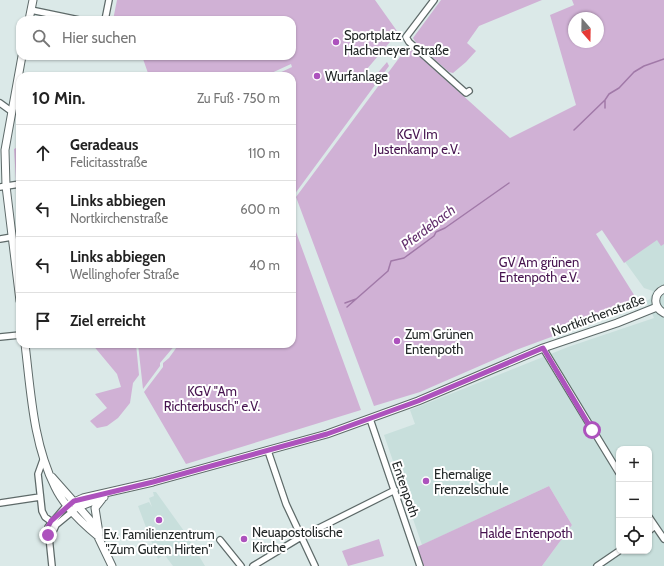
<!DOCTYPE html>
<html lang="de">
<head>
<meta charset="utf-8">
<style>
  :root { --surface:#fff; --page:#f2f2f2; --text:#222; --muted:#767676; --line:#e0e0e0 }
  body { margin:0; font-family:Cabin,sans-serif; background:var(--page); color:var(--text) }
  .controls { position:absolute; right:12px; bottom:12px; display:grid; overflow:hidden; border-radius:8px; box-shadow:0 1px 3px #0004 }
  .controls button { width:36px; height:36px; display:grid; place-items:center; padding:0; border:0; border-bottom:1px solid var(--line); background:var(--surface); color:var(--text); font:20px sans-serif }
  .compass { position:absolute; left:568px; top:12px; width:36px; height:36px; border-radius:50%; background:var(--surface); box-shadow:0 1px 3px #0004; rotate:160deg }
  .stop { position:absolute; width:12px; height:12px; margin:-9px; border:3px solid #ad52bd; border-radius:50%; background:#fff }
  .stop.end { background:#ad52bd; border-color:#fff; box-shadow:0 1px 4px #0008 }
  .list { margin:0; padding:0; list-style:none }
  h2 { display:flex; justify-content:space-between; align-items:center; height:52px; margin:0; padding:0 16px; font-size:17px }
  h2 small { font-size:13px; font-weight:400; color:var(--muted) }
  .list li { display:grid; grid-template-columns:26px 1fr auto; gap:12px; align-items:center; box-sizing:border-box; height:56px; padding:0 16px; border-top:1px solid var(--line) }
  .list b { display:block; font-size:15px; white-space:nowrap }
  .list p { margin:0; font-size:13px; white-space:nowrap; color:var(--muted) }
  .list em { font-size:13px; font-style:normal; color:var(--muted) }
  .icon { flex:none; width:22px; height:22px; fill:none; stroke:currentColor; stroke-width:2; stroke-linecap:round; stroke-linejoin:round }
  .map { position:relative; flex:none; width:664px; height:566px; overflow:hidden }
  .search { position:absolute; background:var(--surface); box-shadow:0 1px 3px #0004; left:16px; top:16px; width:280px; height:44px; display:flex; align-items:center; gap:10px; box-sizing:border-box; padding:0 14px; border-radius:12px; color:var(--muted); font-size:15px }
  .panel { position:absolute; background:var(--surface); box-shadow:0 1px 3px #0004; left:16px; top:72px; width:280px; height:276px; border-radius:12px }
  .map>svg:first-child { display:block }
</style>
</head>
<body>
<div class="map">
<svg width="664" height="566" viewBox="0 0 664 566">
  <rect width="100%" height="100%" fill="#dbe9e8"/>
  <path fill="#c8dfdc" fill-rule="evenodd" d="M664,186V566H542L572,525L549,486L422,545L384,435L415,424L410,410L568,347L654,318L646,301L650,299L653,291L644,288L602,230ZM619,449H649V551H619Z
    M153,492H156L184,531L205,566H173L164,554L158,559L138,506L149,502L152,507L149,498L154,496Z"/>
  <path fill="#d0b1d5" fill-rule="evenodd" d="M117,0H375L397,31L395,36L361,76L367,83H369L387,62L389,66L294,195L292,196V189L296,187L292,179V171L294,170L292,166V76H273L292,67L291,64L265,76H149L142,56H292V20H113Z
    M441,0H542L479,26L467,43L476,51L466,62L453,73L449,72L417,44L413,38Z
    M572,0H664V244L661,246L657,240L624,263L602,230L596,234L641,306L570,330L516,350L420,392L374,406L296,197L408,46L510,138L576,105L550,15L574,5ZM574,18H598V42H574Z
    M20,146V195L17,196L14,149Z
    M292,221L361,410L186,464L144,392L163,367V363L169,358L179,344H292Z
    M92,344H136L139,375L133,383L130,403L118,418L107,426L97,428L90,421L107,408L95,394L121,387L117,374Z
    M138,344H176L160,363V366L143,389Z
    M549,486L572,525L542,566H423L417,547Z
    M379,539L384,556L348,566L342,551Z"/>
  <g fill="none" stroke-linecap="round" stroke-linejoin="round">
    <path stroke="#a179a8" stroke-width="1.5" d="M605,100V108
      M574,130L605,100L609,94L619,88L634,72L644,66L664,59
      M345,303L356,299
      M347,307L388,271L391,261L404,258L434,236L436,232L445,228L509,183"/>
    <g stroke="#5e6a69" stroke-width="8">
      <path id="street" d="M434,0L406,37L409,42L466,93L469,91
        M31,10L79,20
        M105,20L109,0
        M0,103L11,111
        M0,187L20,184
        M0,239L12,237
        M0,337L20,335
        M543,348L619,473
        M370,419L420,566
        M268,451L286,504L315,566
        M43,460L38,474L42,511L45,517L56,525
        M0,503L40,497
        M649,517L664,539
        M649,531L655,526
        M49,540L56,525L73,511
        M220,540L241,566
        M52,566L48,527L67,505
        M253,566L301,537L395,490
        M597,566L619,551"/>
    </g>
    <g stroke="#5e6a69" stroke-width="9">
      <path id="secondary" d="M29,20L33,0
        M664,289C653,294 653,307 664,313
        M20,301L6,186L5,150L22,56
        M25,344C31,393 33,443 55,487C64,506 83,524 99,537
        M52,477L90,520L112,566
        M67,505L83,498L153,482L327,434L418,401L543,348L617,323L657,307
        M76,508L104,497
        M99,533L95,508L102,499"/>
    </g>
    <use href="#street" stroke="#fff" stroke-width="5.5"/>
    <use href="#secondary" stroke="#fff" stroke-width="7"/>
  </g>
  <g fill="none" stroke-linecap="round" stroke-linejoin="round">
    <path stroke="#ad52bd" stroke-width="5" d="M48,535V527L51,521L74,501L153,482L327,434L418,401L543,348L592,430"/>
  </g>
  <g fill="#ad52bd" stroke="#fff" stroke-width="1.5">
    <circle cx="336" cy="42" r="4"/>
    <circle cx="317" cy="76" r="4"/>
    <circle cx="397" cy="341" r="4"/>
    <circle cx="426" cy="481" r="4"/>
    <circle cx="159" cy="520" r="4"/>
    <circle cx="244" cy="539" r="4"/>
  </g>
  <g text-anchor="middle" stroke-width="4" stroke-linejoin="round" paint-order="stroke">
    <g font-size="13" fill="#212626" stroke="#fff" text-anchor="start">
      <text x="344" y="40">Sportplatz<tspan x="344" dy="15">Hacheneyer Straße</tspan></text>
      <text x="325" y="81">Wurfanlage</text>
      <text x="405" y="339">Zum Grünen<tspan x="405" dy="15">Entenpoth</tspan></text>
      <text x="434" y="479">Ehemalige<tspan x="434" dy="15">Frenzelschule</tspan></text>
      <text x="252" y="537">Neuapostolische<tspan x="252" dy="15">Kirche</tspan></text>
      <text x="159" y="539" text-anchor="middle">Ev. Familienzentrum<tspan x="159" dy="15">"Zum Guten Hirten"</tspan></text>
    </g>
    <g font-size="13" fill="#46134f" stroke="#fff">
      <text x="417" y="139">KGV Im<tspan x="417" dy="15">Justenkamp e.V.</tspan></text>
      <text x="539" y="267">GV Am grünen<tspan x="539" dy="15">Entenpoth e.V.</tspan></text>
      <text x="212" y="396">KGV "Am<tspan x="212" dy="15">Richterbusch" e.V.</tspan></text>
      <text x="526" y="538">Halde Entenpoth</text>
    </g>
    <g font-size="13" fill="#212626" stroke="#fff">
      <text transform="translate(598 315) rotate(-20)" y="5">Nortkirchenstraße</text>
      <text transform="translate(406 489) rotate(71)" y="5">Entenpoth</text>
    </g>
    <g font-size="14" font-style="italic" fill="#673470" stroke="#fff">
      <text transform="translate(428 227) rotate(-37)" y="5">Pferdebach</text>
    </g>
  </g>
</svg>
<div class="controls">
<button>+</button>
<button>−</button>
<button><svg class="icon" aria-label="locate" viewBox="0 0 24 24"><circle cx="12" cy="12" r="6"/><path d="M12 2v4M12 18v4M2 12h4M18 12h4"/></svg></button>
</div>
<svg class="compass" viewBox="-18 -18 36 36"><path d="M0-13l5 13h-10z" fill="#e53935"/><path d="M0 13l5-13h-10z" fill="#767676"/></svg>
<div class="stop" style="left:592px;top:430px"></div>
<div class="stop end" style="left:48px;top:535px"></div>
<div class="search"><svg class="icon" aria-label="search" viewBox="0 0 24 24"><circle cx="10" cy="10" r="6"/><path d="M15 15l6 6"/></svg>Hier suchen</div>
<section class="panel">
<h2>10 Min.<small>Zu Fuß · 750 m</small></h2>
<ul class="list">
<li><svg class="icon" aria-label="ahead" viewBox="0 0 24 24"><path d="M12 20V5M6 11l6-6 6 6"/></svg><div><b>Geradeaus</b><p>Felicitasstraße</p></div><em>110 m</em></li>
<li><svg class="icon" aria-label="left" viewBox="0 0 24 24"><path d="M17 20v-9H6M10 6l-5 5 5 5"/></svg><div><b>Links abbiegen</b><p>Nortkirchenstraße</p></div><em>600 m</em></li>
<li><svg class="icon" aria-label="left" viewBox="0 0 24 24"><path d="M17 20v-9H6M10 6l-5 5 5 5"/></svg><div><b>Links abbiegen</b><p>Wellinghofer Straße</p></div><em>40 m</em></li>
<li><svg class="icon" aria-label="arrive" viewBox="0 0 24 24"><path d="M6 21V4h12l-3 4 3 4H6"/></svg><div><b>Ziel erreicht</b></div></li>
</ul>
</section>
</div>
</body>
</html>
